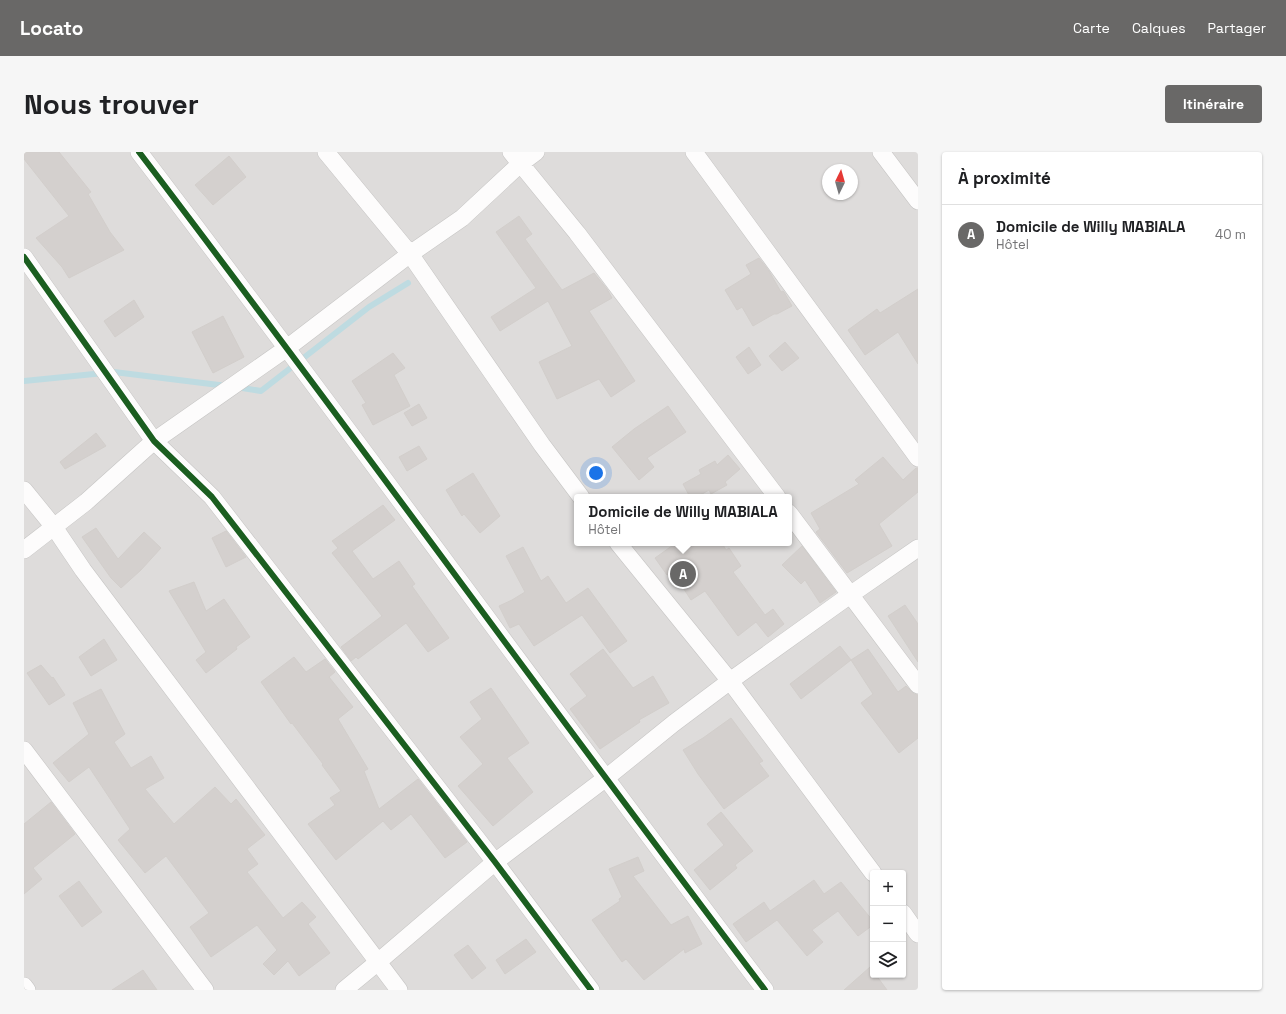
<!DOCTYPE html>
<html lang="fr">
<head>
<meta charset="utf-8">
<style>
  :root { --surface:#fff; --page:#f6f6f6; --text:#202124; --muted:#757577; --line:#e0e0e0; --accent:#696867 }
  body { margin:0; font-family:"Space Grotesk",sans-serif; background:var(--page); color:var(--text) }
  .controls { position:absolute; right:12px; bottom:12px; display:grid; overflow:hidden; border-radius:4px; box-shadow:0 1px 3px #0004 }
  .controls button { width:36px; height:36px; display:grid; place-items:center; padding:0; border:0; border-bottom:1px solid var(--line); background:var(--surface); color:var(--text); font:20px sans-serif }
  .compass { position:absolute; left:798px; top:12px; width:36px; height:36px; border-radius:50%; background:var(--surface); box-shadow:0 1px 3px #0004; rotate:5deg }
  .you { position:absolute; left:572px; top:321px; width:14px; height:14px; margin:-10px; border:3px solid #fff; border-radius:50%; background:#1a73e8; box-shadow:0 0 0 6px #1a73e833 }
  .badge { display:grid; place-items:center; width:26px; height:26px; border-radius:50%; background:var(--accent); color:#fff; font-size:13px; font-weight:700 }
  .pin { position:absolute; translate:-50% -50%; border:2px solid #fff; box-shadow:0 1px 4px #0006 }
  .popup { position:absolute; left:550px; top:342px; width:218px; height:52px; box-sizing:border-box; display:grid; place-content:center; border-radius:4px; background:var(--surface); filter:drop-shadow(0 1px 3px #0005); font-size:13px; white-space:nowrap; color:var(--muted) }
  .popup b { font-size:15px; color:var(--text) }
  .popup::after { content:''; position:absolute; left:50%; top:100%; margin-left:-8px; border:8px solid transparent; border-top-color:var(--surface) }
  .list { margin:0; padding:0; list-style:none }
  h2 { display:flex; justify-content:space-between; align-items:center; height:52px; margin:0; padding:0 16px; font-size:17px }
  h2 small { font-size:13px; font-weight:400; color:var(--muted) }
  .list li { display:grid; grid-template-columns:26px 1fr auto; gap:12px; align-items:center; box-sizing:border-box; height:60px; padding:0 16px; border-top:1px solid var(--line) }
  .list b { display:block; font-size:15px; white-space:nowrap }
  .list p { margin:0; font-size:13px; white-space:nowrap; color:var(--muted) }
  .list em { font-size:13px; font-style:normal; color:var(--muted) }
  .icon { flex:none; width:22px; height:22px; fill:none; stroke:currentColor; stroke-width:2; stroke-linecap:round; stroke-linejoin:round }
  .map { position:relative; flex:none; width:894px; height:838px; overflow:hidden; border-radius:4px }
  header { display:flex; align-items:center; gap:24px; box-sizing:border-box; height:56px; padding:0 20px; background:var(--accent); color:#fff }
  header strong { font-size:19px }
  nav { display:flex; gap:22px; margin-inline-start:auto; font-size:14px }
  .intro { display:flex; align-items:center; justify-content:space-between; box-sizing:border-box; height:96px; padding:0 24px }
  h1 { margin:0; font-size:28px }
  .button { padding:10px 18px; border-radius:4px; background:var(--accent); color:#fff; font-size:14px; font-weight:700 }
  main { display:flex; gap:24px; padding:0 24px }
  aside { flex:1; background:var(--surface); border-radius:4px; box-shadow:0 1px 3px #0004 }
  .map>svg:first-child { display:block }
</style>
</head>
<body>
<header>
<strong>Locato</strong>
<nav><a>Carte</a><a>Calques</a><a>Partager</a></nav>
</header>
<div class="intro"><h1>Nous trouver</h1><a class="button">Itinéraire</a></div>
<main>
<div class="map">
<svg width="894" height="838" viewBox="0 0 894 838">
  <rect width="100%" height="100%" fill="#efece9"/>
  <path fill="#dedcdb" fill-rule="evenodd" d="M0,0H894V838H0ZM804,18H828V42H804ZM553,345H765V391H553ZM849,721H879V823H849Z"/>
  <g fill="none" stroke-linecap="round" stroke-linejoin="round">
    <path stroke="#bedbe1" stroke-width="6" d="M0,229L90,220L203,234
      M212,235L237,239L345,155L384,131"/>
  </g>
  <path fill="#d4d0ce" stroke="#d2cecb" d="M0,0H35L67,40L64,42L86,80L100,98L45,126L38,115L12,86L45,64L0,7Z
    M205,4L222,25L189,53L171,33Z
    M495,64L508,82L501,87L538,138L570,121L583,137L588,146L565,159L611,229L587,245L575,227L533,247L515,210L548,194L524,149L476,179L467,165L512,136L472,80Z
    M735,106L745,119L757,140L759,139L760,140L768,154L753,162H750L729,174L718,155L713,158L701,138L727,122L722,113Z
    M894,137V212L874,180L841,203L824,178L853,157L856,161Z
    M110,148L120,165L91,185L80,169Z
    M199,164L220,205L189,221L168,180Z
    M761,190L775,206L758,219L745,204Z
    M725,195L737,213L724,222L712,205Z
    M369,201L381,216L370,223L386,254L349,273L338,253L342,251L328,229Z
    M395,252L403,266L388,274L380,261Z
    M644,254L662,280L623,306L630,315L615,328L588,295L610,277Z
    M72,281L82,294L41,317L36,310Z
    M395,294L403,307L383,319L375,305Z
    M704,303L716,317L701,330L703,333L687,342L685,338L673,345H666L659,332L677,322L675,318L691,309L693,313Z
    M859,305L879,328L892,316H894V340L855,372L868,394L823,421L792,380L796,377L787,361L835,332L831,328Z
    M449,321L476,364L456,381L440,362L438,364L422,338Z
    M359,353L371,368L328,399L349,427L375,409L391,432L388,434L425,486L404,500L382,471L334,507L332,505L327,509L317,495L358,464L308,401L314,396L308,389Z
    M72,376L94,407L120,380L137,396L117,418L97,436L87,426L58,385Z
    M202,379L222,405L202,415L188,386Z
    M652,391H698L702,398L705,396L717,414L709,420L741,463L749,457L760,472L744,485L732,470L714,484L681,439L667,448L648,419L643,423L631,406Z
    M778,394L812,440L796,451L781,428L777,432L758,413Z
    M499,395L517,429L524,424L542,451L564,436L603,489L586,501L558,463L510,494L495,472L486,476L475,454L488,448L501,440L482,404Z
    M170,430L182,459L200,447L226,485L212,495L213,497L182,521L172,508L182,500L145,439Z
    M881,453L894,472V510L864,464Z
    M80,487L93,508L67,524L55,505Z
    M816,494L827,508L777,547L766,532Z
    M579,497L609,536L629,524L645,551L615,568L616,570L576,597L546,557L563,544L546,522Z
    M844,497L874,540L882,534L890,542L894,543V586L875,601L837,551L849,542L827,508Z
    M270,505L282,520L301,507L311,520L305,525L329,555L314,567L344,617L340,619L355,657L394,627L443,690L421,706L387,662L367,678L359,669L312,708L284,672L311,653L306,646L317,639L298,613L299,612L268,571L267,572L237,530Z
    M17,513L28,526L29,525L41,543L25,553L3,521Z
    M467,536L505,591L483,606L509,640L469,674L434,634L459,612L436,585L458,567L446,550Z
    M77,537L101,582L90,590L107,616L127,604L140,626L121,637L150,672L191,635L207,652L212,647L241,683L223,697L234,712L223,720L259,766L278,750L292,765L284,772L306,801L275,824L264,809L250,823L239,812L253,798L233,773L187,805L166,775L185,761L142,704L121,721L94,688L106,677L65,615L45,630L29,611L65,582L49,551Z
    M707,566L739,609L735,611L745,624L700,657L674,622L659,598L679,586Z
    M27,650L51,682L9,716L18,727L0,742V672Z
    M697,660L729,699L711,713L713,716L686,738L670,718L700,693L683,672Z
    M614,705L620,719L609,724L647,773L664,764L678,792L661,801L660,797L620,828L602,807L598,810L568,768L596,749L595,747L598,745L585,717Z
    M790,728L800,742L817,730L849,769V773L834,784L814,759L788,778L799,790L783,804L753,768L722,790L709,772L740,750L746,759Z
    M55,729L78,760L58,775L35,744Z
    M502,787L512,800L481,822L472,808Z
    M444,793L462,816L448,827L430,803Z
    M846,815L849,818V823H852L863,838H820Z
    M119,818L133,838H88Z"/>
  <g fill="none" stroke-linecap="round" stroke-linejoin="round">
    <g stroke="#c6c5c4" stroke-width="18">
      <path id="minor" d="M115,0C326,277 530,560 741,838
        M302,0L386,102L518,293L557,345
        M487,0L553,81L753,345
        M670,0L894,306
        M857,0L894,49
        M0,105L130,289L188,345L471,710L567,838
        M0,338L30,375L59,418L375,838
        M765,361L894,533
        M594,391L706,529L849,721
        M0,398L62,350L130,289L263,196L386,102L438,66L496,12L512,0
        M0,598L181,838
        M879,761L894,782
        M0,834L3,838
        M320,838L354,810L471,710L582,626L650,571L706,529L826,443L894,396"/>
    </g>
    <use href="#minor" stroke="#fdfcfc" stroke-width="17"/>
    <g stroke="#fff" stroke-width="8">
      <path id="cycleway" d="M115,0C326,277 530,560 741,838
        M0,105L130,289L188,345L471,710L567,838"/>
    </g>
    <use href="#cycleway" stroke="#1b5e20" stroke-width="6"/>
  </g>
</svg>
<div class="controls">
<button>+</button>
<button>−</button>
<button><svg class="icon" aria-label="layers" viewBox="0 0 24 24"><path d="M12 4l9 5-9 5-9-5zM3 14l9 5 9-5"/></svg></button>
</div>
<svg class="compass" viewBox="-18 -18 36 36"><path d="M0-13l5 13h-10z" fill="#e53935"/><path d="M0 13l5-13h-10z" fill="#757577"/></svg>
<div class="you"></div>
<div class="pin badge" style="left:659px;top:422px">A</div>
<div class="popup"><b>Domicile de Willy MABIALA</b>Hôtel</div>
</div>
<aside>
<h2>À proximité<small></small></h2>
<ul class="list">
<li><span class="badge">A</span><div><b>Domicile de Willy MABIALA</b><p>Hôtel</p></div><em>40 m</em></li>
</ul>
</aside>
</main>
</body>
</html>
